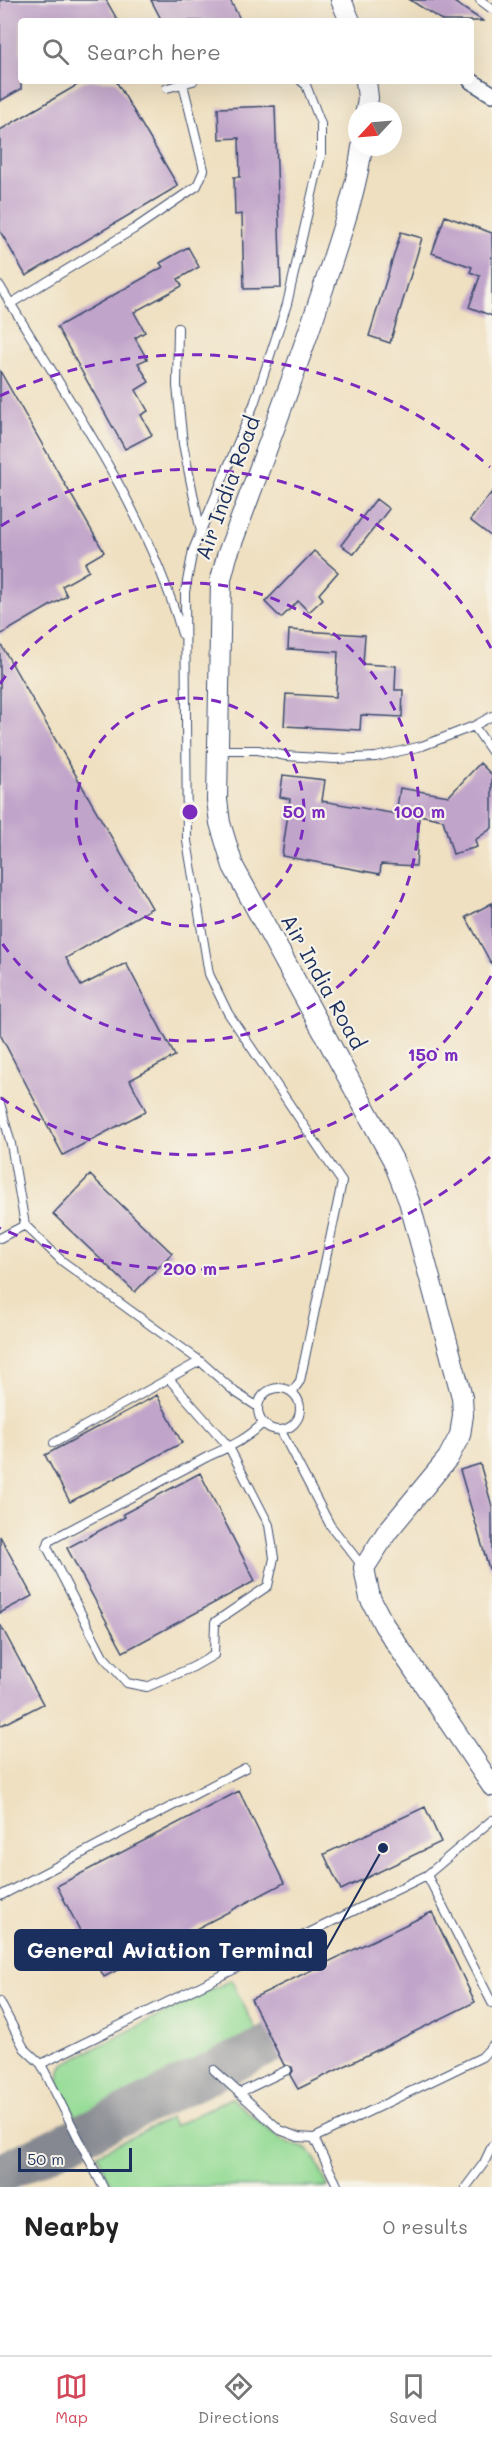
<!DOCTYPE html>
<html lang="en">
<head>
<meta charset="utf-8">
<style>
  :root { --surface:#fff; --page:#f2f2f2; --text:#222; --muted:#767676; --line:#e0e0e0; --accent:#d1495b }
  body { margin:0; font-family:Mali,sans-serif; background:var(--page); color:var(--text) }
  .compass { position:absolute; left:348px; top:102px; width:54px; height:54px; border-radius:50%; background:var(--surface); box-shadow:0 6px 24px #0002; rotate:244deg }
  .scale { position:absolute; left:18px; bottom:15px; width:114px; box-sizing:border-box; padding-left:6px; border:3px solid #1b2f5e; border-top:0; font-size:16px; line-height:21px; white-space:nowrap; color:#1b2f5e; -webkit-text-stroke:4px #f7f3e8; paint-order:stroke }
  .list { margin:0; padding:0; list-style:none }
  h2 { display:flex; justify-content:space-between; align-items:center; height:78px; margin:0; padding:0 24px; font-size:26px }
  h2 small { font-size:20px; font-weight:400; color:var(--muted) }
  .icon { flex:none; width:33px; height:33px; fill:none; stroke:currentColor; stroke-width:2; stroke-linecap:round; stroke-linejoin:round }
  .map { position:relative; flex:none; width:492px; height:2187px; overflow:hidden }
  .search { position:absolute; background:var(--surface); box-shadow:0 6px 24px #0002; left:18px; right:18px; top:18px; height:66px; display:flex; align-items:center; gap:15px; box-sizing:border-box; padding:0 21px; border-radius:6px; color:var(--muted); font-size:22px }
  .sheet { height:168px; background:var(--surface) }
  nav { display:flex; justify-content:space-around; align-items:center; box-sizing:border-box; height:84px; border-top:2px solid var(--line); background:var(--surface); font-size:16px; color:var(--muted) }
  nav a { display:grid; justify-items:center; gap:3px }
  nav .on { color:var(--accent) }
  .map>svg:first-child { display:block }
</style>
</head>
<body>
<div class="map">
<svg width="492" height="2187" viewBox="0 0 492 2187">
  <rect width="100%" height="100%" fill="#f7f3e8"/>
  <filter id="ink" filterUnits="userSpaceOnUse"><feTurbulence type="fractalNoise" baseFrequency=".0167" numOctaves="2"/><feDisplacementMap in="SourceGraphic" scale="12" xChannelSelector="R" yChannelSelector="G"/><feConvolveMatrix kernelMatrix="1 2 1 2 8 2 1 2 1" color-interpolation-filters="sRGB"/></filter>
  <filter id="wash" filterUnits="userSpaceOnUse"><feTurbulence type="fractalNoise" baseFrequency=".008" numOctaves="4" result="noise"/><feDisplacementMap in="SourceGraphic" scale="24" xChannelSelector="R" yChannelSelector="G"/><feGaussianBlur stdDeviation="1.35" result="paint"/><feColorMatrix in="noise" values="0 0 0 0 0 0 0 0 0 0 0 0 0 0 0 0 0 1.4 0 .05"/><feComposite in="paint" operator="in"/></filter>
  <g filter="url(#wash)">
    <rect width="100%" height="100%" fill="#efe0c1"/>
    <path fill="#94db95" stroke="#58857a" stroke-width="1.5" d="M231,1980L260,2038L79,2124L59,2083L60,2069L65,2063Z
      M231,2098L281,2140L306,2149L314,2156L328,2187L112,2186L97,2154L170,2118L174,2126Z"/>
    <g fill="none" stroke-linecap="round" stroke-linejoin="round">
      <path stroke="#858890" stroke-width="40" d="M0,2174L273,2043"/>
    </g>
    <g id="blocks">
      <path fill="#c1a4ca" d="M0,0H106L118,21H21V89L0,101Z
        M151,0H230L241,21H162Z
        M410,0H451L483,21H443Z
        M84,81H116L178,186L26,276L0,231V130Z
        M275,106L281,288L244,289L242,214L235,215L234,177H240L239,138L219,139L218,108Z
        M445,216L492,233V316L469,307L480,276L470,272L472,267L432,253Z
        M401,232L422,238L390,343L369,336Z
        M188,247L199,267L178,279L182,286L134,312L145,332L135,338L147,359L138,363L149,382L136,390L148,411L141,415L152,435L125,449L57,327L163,267L160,263Z
        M0,371L104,552L85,563L89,571L62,586L67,596L0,635Z
        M492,492V537L470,520Z
        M376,499L389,509L354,554L341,545Z
        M314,551L338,572L319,594L323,599L309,612L298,601L281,618L265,602Z
        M289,630L365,635L363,664L396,666L395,690H403L402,717L361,715L360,730L284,726L286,694L336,697L338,652L288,649Z
        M0,643L152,908L66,958L81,986L126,963L175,1056L130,1080L146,1111L63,1155L0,1034Z
        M480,763L492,775V828L475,840L477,847L453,854L443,820L419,815L416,866L381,864L380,874L282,856L290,799L280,797L283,775L325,780L322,801L396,814L400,788L449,796Z
        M492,903V965L466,917Z
        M90,1175L172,1253L135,1292L53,1214Z
        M157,1395L182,1443L70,1502L45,1455Z
        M480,1464L492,1506V1568L489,1569L460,1470Z
        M200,1473L255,1581L123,1652L67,1548L125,1517L123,1514Z
        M0,1536L32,1596L0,1613Z
        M0,1624L43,1704L0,1726Z
        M239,1791L284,1883L104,1977L57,1886Z
        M425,1807L441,1842L341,1890L324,1854Z
        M432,1912L475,2002L298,2089L290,2075L293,2071L292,2067L284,2065L251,1999Z"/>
    </g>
  </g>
  <g filter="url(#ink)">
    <use href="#blocks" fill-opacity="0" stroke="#3b4a6d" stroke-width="1.5"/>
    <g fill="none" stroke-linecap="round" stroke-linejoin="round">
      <g stroke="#3b4a6d" stroke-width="10">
        <path id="service" d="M480,0L492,9
          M167,88L193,81
          M0,286C65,395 148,512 182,634
          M10,304L134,229L197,186L204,170L183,84
          M178,328L177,386L183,444L200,528
          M474,726L492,752
          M220,750H258L286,756L335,759L376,757L422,746L474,726L492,716
          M0,1103L11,1144L25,1225L62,1261L200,1361L235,1392L258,1407
          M0,1238L25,1225
          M169,1379L229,1447L269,1525L274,1558L268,1586L215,1622L214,1655L193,1667L147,1687L127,1683L103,1656L47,1547L49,1541L207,1457C229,1447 246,1440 263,1423
          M258 1409a21 21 0 1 1 42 0a21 21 0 1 1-42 0Z
          M292,1392L300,1381L342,1182L228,1013L209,974L187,841L185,592L193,550L254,404L287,304L321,155V124L306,85L301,81
          M281,1431L330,1525L363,1567
          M54,1443L200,1361
          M427,1875L492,2003
          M0,1896L245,1768
          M0,2002L24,2048L41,2064L103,2187
          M41,2064L427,1875L492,1820
          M214,2070L280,2130L298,2137L314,2138L482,2057L492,2046
          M239,2093L287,2070
          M314,2138L338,2187
          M466,2187L484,2163L492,2146"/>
      </g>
      <g stroke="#3b4a6d" stroke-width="18">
        <path id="minor" d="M471,81L492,94"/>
      </g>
      <g stroke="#3b4a6d" stroke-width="22">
        <path id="tertiary" d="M341,0L350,21
          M366,81L368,98L366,111
          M362,147C356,192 340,236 326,280C296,373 261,464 227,556L221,579L217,800L220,823L233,866L393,1160L409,1201L462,1397L463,1415L460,1435L448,1458L387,1532L364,1568L370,1598L384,1625L492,1786"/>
      </g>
      <use href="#service" stroke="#fff" stroke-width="8"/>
      <use href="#minor" stroke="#fff" stroke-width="15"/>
      <use href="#tertiary" stroke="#fff" stroke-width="20"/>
    </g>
  </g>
  <g fill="none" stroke="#7b2cbf" stroke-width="3" stroke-dasharray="10 8">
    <circle cx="190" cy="812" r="114"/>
    <path d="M0 684A229 229 0 1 1 0 940"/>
    <path d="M491 976A343 343 0 0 1 1 1098M1 526A343 343 0 0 1 491 648"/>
    <path d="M490 1157A457 457 0 0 1 0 1228M0 396A457 457 0 0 1 490 467"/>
  </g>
  <g text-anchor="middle" stroke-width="4.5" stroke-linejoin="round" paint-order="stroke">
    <g font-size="21" fill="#1b2f5e" stroke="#f7f3e8">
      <text transform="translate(228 488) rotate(-70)" y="7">Air India Road</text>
      <text transform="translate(323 982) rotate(61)" y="7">Air India Road</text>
    </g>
  </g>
  <circle cx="190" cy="812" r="9" fill="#7b2cbf" stroke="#f7f3e8" stroke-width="3"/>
  <g font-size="18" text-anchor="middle" font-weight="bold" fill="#7b2cbf" stroke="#f7f3e8" stroke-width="4.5" stroke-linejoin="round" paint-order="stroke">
    <text x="304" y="818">50 m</text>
    <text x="419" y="818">100 m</text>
    <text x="433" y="1061">150 m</text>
    <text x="190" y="1275">200 m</text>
  </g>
  <path fill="none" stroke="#1b2f5e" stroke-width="2" d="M383 1848L326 1950"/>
  <circle fill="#1b2f5e" stroke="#f7f3e8" stroke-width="2" cx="383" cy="1848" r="6"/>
  <rect fill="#1b2f5e" stroke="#1b2f5e" stroke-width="2" x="15" y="1930" width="311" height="40" rx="6"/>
  <g font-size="22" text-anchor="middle" font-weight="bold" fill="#fff">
    <text x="170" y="1958">General Aviation Terminal</text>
  </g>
</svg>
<svg class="compass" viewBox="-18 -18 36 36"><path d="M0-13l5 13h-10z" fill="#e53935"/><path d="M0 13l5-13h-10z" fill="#767676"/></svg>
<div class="scale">50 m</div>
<div class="search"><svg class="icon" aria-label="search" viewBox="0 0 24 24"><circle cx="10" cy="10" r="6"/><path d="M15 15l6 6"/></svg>Search here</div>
</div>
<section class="sheet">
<h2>Nearby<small>0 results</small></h2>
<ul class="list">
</ul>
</section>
<nav>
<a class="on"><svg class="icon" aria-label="map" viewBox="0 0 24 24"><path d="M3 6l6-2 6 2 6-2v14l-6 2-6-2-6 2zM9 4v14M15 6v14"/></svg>Map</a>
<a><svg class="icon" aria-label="directions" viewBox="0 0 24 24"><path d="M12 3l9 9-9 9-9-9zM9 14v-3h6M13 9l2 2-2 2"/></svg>Directions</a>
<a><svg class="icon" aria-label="saved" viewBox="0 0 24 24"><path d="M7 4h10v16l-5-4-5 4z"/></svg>Saved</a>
</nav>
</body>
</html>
